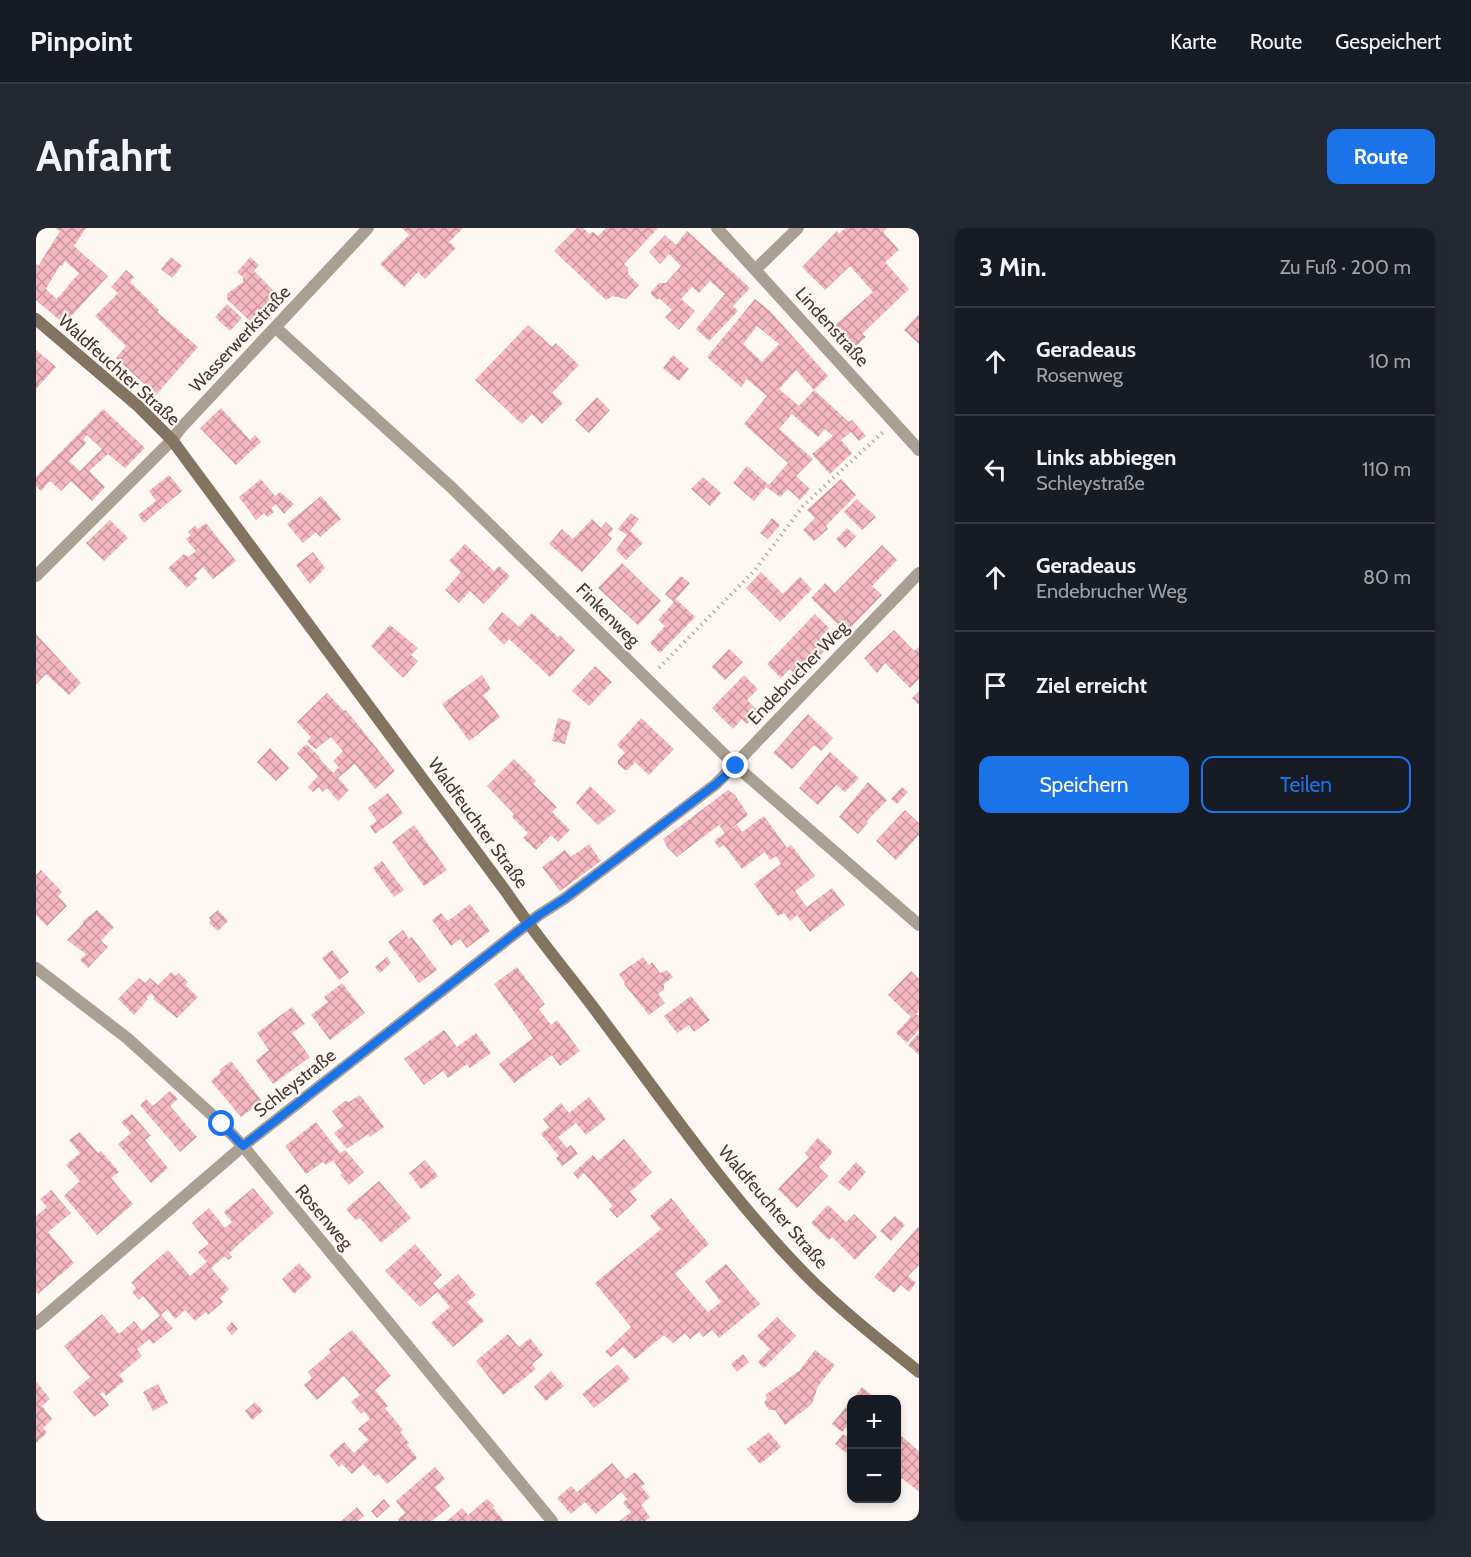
<!DOCTYPE html>
<html lang="de">
<head>
<meta charset="utf-8">
<style>
  :root { --surface:#171b24; --page:#242831; --text:#f1f3f6; --muted:#9ea1a6; --line:#363941; --accent:#1a73e8 }
  body { margin:0; font-family:Cabin,sans-serif; background:var(--page); color:var(--text) }
  .controls { position:absolute; right:18px; bottom:18px; display:grid; overflow:hidden; border-radius:12px; box-shadow:0 3px 9px #0003 }
  .controls button { width:54px; height:54px; display:grid; place-items:center; padding:0; border:0; border-bottom:2px solid var(--line); background:var(--surface); color:var(--text); font:30px sans-serif }
  .stop { position:absolute; width:18px; height:18px; margin:-14px; border:4px solid #1a73e8; border-radius:50%; background:#fff }
  .stop.end { background:#1a73e8; border-color:#fff; box-shadow:0 2px 6px #0008 }
  .list { margin:0; padding:0; list-style:none }
  h2 { display:flex; justify-content:space-between; align-items:center; height:78px; margin:0; padding:0 24px; font-size:26px }
  h2 small { font-size:20px; font-weight:400; color:var(--muted) }
  .list li { display:grid; grid-template-columns:39px 1fr auto; gap:18px; align-items:center; box-sizing:border-box; height:108px; padding:0 24px; border-top:2px solid var(--line) }
  .list b { display:block; font-size:22px; white-space:nowrap }
  .list p { margin:0; font-size:20px; white-space:nowrap; color:var(--muted) }
  .list em { font-size:20px; font-style:normal; color:var(--muted) }
  .actions { display:flex; gap:12px; padding:18px 24px }
  .actions a { flex:1; padding:14px 0; border:2px solid var(--accent); border-radius:12px; text-align:center; font-size:21px; color:var(--accent) }
  .actions .main { background:var(--accent); color:#fff }
  .icon { flex:none; width:33px; height:33px; fill:none; stroke:currentColor; stroke-width:2; stroke-linecap:round; stroke-linejoin:round }
  .map { position:relative; flex:none; width:883px; height:1293px; overflow:hidden; border-radius:12px }
  header { display:flex; align-items:center; gap:36px; box-sizing:border-box; height:84px; padding:0 30px; background:var(--surface); border-bottom:2px solid var(--line) }
  header strong { font-size:28px }
  nav { display:flex; gap:33px; margin-inline-start:auto; font-size:21px }
  .intro { display:flex; align-items:center; justify-content:space-between; box-sizing:border-box; height:144px; padding:0 36px }
  h1 { margin:0; font-size:42px }
  .button { padding:15px 27px; border-radius:12px; background:var(--accent); color:#fff; font-size:21px; font-weight:700 }
  main { display:flex; gap:36px; padding:0 36px }
  aside { flex:1; background:var(--surface); border-radius:12px; box-shadow:0 3px 9px #0003 }
  .map>svg:first-child { display:block }
</style>
</head>
<body>
<header>
<strong>Pinpoint</strong>
<nav><a>Karte</a><a>Route</a><a>Gespeichert</a></nav>
</header>
<div class="intro"><h1>Anfahrt</h1><a class="button">Route</a></div>
<main>
<div class="map">
<svg width="883" height="1293" viewBox="0 0 883 1293">
  <defs>
    <pattern id="building-cross-hatch" width="8" height="8" patternUnits="userSpaceOnUse" patternTransform="scale(1.5)"><rect width="8" height="8" fill="#f5b7c1"/><path d="M0 0l8 8M0 8l8-8" fill="none" stroke="#c8969d"/></pattern>
  </defs>
  <rect width="100%" height="100%" fill="#fff7f4"/>
  <path fill="url(#building-cross-hatch)" fill-rule="evenodd" d="M19,0H50L38,18L72,48L28,96L0,72V36L2,38L24,3ZM29,33L43,45L21,71L10,61L24,37L26,38Z
    M366,0H427L413,14L420,20L389,51L382,44L368,59L344,36L373,7Z
    M541,0H547L553,6L557,4L562,8L570,0H622L588,36L592,40V46L603,57L590,71L577,68L570,72L518,23Z
    M809,0H851L847,4L863,22L849,34L873,61L826,106L830,109L820,118L817,114L814,117L797,99L837,64L814,38L789,62L766,39L801,3L803,6Z
    M651,3L714,60L697,78L702,83L673,113L660,101L689,66L674,53L663,65L656,59L645,71L659,83L643,102L629,89L636,82L623,70L621,72L614,65L623,55H630L645,38L633,26L624,36L613,24L629,7L640,17Z
    M135,29L146,38L136,50L125,41Z
    M214,29L223,37L218,43L240,65L214,93L191,71V66L207,54V49L201,44Z
    M90,42L98,49L94,54L123,82L121,84L162,119L120,167L80,130L90,118L59,88L82,65L75,59Z
    M719,71L734,83L792,148L778,162L760,142L743,161L763,178L778,162L813,194L816,192L830,208L823,213L815,204L805,212L816,225L794,246L776,226L797,208L789,201L782,209L756,186L743,201L777,231L760,248L774,261L764,272L752,261L744,269L730,259L718,273L697,255L711,238L733,257L752,235L708,196L731,168L711,151L705,159L671,129ZM721,98L743,116L726,134L707,116Z
    M191,76L206,90L194,103L179,89Z
    M883,86V116L868,102Z
    M492,97L516,119L520,115L543,137L516,165L527,175L506,196L496,186L486,196L439,152Z
    M0,122L20,139L0,161Z
    M637,127L653,141L643,153L627,140Z
    M561,169L574,182L553,205L539,192Z
    M185,180L214,212L219,207L225,214L200,237L164,200Z
    M67,181L109,220L89,240L72,226L53,243L69,259L56,273L35,253L25,263L14,253L5,263L0,258V249ZM51,207L66,221L44,243L33,233L50,215L47,211Z
    M133,247L146,263L108,295L102,287L120,273L113,263Z
    M667,249L685,265L674,278L655,261Z
    M225,251L239,268L244,264L258,276L248,286L240,276L235,280L238,284L231,289L228,285L220,292L203,269Z
    M805,251L820,267L790,298L792,301L778,313L767,302L779,290L771,282Z
    M285,268L305,291L284,309L280,304L267,315L251,296Z
    M821,271L840,289L826,302L808,284Z
    M595,285L603,291L594,303L607,315L590,332L580,322L591,307L582,301Z
    M736,290L744,297L732,311L724,305Z
    M556,291L565,300L570,294L577,301L572,307L576,311L546,344L513,316L526,301L537,311Z
    M74,292L92,310L68,333L50,315Z
    M170,295L200,333L177,351L167,339L158,348L162,350L151,360L132,340L148,326L152,329L160,323L150,311L155,307L152,304L159,298L162,301Z
    M811,300L820,308L809,320L800,311Z
    M429,316L458,343L463,338L474,348L448,376L434,363L423,375L409,362L425,344L413,333Z
    M846,317L861,332L836,358L846,367L810,404L775,370L789,355L799,365Z
    M277,324L289,340L274,356L260,337Z
    M586,335L625,373L602,397L562,360Z
    M725,344L747,366L764,349L776,361L744,394L710,360Z
    M645,348L654,355L640,371L659,389L624,425L614,415L629,398L622,392L638,374L629,366Z
    M466,384L483,399L496,385L522,409L524,407L539,422L514,449L473,411L468,417L452,401Z
    M779,386L793,400L785,409L794,417L762,450L754,441L745,450L731,436Z
    M354,397L382,420L375,427L382,433L367,450L335,418Z
    M858,402L878,423L883,419V451L874,460L849,435L841,445L828,430Z
    M0,406L45,455L33,467L10,446L0,456Z
    M693,421L707,434L689,452L676,439Z
    M559,438L576,454L553,478L536,463Z
    M446,447L455,461L447,467L464,489L433,513L406,476Z
    M708,447L722,461L711,472L723,484L711,496L706,491L697,501L676,480Z
    M883,463V477L876,470Z
    M291,465L308,483L310,482L359,543L339,561L319,536L302,550L313,562L302,573L291,560L287,564L283,559L277,564L272,559L282,548L261,525L270,516L284,529L283,530L297,545L303,539L297,533L307,523L295,509L280,521L271,514L275,509L261,494Z
    M772,486L797,510L785,523L778,517L756,541L737,525Z
    M522,490L535,494L529,516L516,513Z
    M605,490L638,521L613,547L599,534L592,542H589L582,536V532L589,525L581,517Z
    M234,520L253,540L240,553L221,534Z
    M794,524L823,550L809,564L800,557L782,577L763,560Z
    M478,531L500,553L497,556L521,579L516,584L534,602L522,614L515,607L500,622L487,610L492,605L476,589L478,586L451,558Z
    M832,554L851,572L831,593L832,595L822,606L803,589Z
    M554,558L580,583L562,597L540,575Z
    M866,559L872,564L861,576L855,571Z
    M692,562L699,567L712,587L692,603L701,597L706,604L728,588L751,620L755,617L779,648L759,663L771,679L796,660L809,677L774,704L761,687L754,693L748,685L742,688L718,656L745,636L740,628L734,632L729,624L706,641L688,617L683,620L678,613L689,605L683,597L641,629L631,619L627,611Z
    M352,565L367,585L339,606L334,598L341,593L332,580Z
    M869,582L883,595V607L860,632L840,613Z
    M378,597L411,642L388,658L356,614Z
    M553,616L565,633L524,663L506,639L529,622L535,629Z
    M346,633L368,662L358,669L337,640Z
    M5,642L26,664L22,668L31,678L11,698L0,687V647Z
    M434,676L454,703L431,720L424,711L415,718L396,692L405,685L412,693Z
    M61,682L78,699L65,713L72,719L52,740L44,732L50,726L31,712L47,696V693Z
    M182,682L192,693L182,703L173,695L175,692L173,690Z
    M367,702L373,711L376,709L401,742L383,755L352,714Z
    M296,722L313,744L303,752L286,730Z
    M351,729L355,735L344,745L339,739Z
    M607,729L613,737L616,734L624,745L631,742L637,749L628,756V762L622,766L629,775L613,787L588,756L589,755L583,746Z
    M481,739L509,776L503,781L515,797L521,792L544,823L524,838L516,827L478,855L463,836L497,810L458,756Z
    M875,743L883,751V783L880,786L883,788V802L871,815L860,805L875,789L852,767Z
    M135,744L140,748L143,745L152,754L149,757L162,769L141,790L117,771L119,770L115,765L110,770L112,771L98,787L82,771L103,750L109,755L114,750L122,757Z
    M306,755L329,785L294,812L275,787L292,774L288,769Z
    M655,768L674,792L658,804L653,797L641,805L628,788Z
    M256,779L269,796L256,805L274,829L237,856L220,832L233,822L221,805Z
    M408,802L421,819L440,805L455,825L434,840L431,836L412,850L407,843L388,857L368,831Z
    M883,805V827L872,817Z
    M195,833L226,873L205,889L175,853L185,844L183,842Z
    M134,863L142,871L134,878L161,909L144,924L104,877L110,871L117,878Z
    M324,867L348,899L334,909L332,906L311,921L298,905L307,898L296,883L309,873L313,874Z
    M553,869L570,891L550,907L540,895L522,909L531,920L535,917L542,926L526,938L520,930L523,928L505,906L513,899L507,891L525,875L533,885Z
    M96,886L115,908L109,912L132,940L115,955L82,916L95,905L85,894Z
    M280,894L304,925L309,922L328,944L313,957L304,947L306,945L297,932L290,937L287,934L270,946L249,918Z
    M44,904L62,925L65,923L83,944L75,950L97,976L61,1007L28,968L44,953L30,937L44,925L33,912Z
    M782,910L797,924L783,939L792,948L761,980L742,961L773,929L769,925Z
    M588,911L616,944L594,964L601,972L581,990L573,981L577,978L548,945L542,951L537,945L557,927L562,933Z
    M389,932L402,948L385,961L373,945Z
    M820,934L830,944L813,963L802,954Z
    M343,953L375,990L345,1015L324,990L320,992L310,981Z
    M217,960L238,985L193,1025L196,1029L192,1032L189,1028L175,1040L193,1061L184,1070L187,1074L172,1087L170,1084L159,1093L149,1082L139,1091L131,1081L124,1088L107,1068L103,1072L96,1064L100,1060L95,1054L132,1022L154,1048L171,1034L162,1024L173,1016L156,995L173,980L189,1000L196,994L188,984Z
    M15,962L35,985L12,1004L38,1035L2,1066L0,1064V988L11,979L4,971Z
    M635,970L673,1016L639,1046L672,1084L685,1074L669,1053L690,1036L724,1076L683,1110L676,1102L667,1109L663,1104L654,1111L649,1105L637,1115L628,1107L599,1131L587,1119L575,1129L569,1124L595,1099L559,1055L625,1001L614,988Z
    M792,977L810,994L818,986L841,1009L819,1032L796,1009L793,1012L775,995Z
    M859,988L869,997L855,1013L844,1003Z
    M883,998V1037L872,1048L880,1055L873,1064L865,1057L858,1065L838,1049Z
    M379,1016L406,1047L397,1055L403,1062L422,1046L440,1067L431,1074L448,1093L417,1119L395,1095L414,1079L401,1064L384,1079L349,1043Z
    M263,1035L276,1049L258,1066L246,1051Z
    M66,1086L83,1106L98,1093L106,1103L125,1087L137,1100L117,1116L113,1111L101,1121L106,1128L83,1147L88,1153L70,1168L67,1164L64,1166L73,1177L58,1189L37,1164L54,1149L28,1118Z
    M741,1089L760,1108L728,1140L722,1134L734,1121L721,1108Z
    M196,1094L202,1101L196,1107L190,1100Z
    M316,1102L355,1148L339,1162L352,1178L349,1180L367,1202L364,1204L373,1215L371,1217L381,1230L351,1256L342,1246L339,1249L327,1236L316,1246L306,1236L303,1239L293,1227L308,1214L318,1225L332,1212L322,1201L334,1191L328,1183L325,1186L315,1174L324,1167L308,1148L281,1172L268,1157L276,1150L272,1144L295,1124L293,1121Z
    M472,1106L483,1119L494,1110L507,1127L496,1136L500,1141L467,1167L440,1133Z
    M779,1122L799,1137L782,1158L776,1176L749,1197L739,1182H733L728,1175L731,1170L729,1167L763,1143Z
    M707,1126L713,1134L701,1144L695,1136Z
    M582,1136L594,1151L558,1180L546,1166Z
    M515,1143L528,1158L510,1173L498,1159Z
    M0,1153L14,1171L6,1178L16,1191L7,1200L11,1205L0,1215Z
    M122,1156L132,1175L117,1183L107,1164Z
    M826,1159L842,1172H816Z
    M816,1172V1193L806,1204L796,1196Z
    M219,1174L227,1183L216,1192L209,1183Z
    M733,1204L745,1219L724,1236L711,1221Z
    M807,1206L816,1212V1225L814,1228L799,1216Z
    M864,1207L883,1223V1264L866,1250L865,1252L861,1245V1212Z
    M576,1235L590,1251L599,1244L609,1256L605,1259L614,1269L605,1277L614,1289L609,1293H583L595,1284L587,1275L591,1271L585,1264L560,1286L549,1274L535,1286L521,1270L535,1258L541,1264Z
    M399,1239L409,1251L399,1259L414,1278L396,1293H363L362,1291L369,1285L360,1273Z
    M348,1271L354,1278L341,1290L335,1283Z
    M451,1271L458,1277L457,1280L468,1293H411L426,1280L432,1287Z
    M321,1279L328,1288L322,1293H305Z"/>
  <g fill="none" stroke-linecap="round" stroke-linejoin="round">
    <path stroke="#baafab" stroke-width="4" stroke-dasharray="1.5 4.5" stroke-linecap="butt" d="M623,440L719,342L767,278L847,204"/>
    <path stroke="#a99f92" stroke-width="12" d="M681,0L883,222
      M720,41L762,0
      M240,100L415,259L700,538L883,697
      M0,348L136,212L144,201L332,0
      M0,740L91,810L186,896L207,918L516,1293
      M0,1096L207,918L503,687L528,671L680,556L883,345"/>
    <path stroke="#837462" stroke-width="12" d="M0,91L102,178L136,212L471,665C501,710 537,751 569,795C632,879 693,968 766,1043C802,1080 843,1112 883,1144"/>
  </g>
  <g fill="none" stroke-linecap="round" stroke-linejoin="round">
    <path stroke="#1a73e8" stroke-width="8" d="M186,896L207,918L503,687L528,671L680,556L700,538"/>
  </g>
  <g text-anchor="middle" stroke-width="4.5" stroke-linejoin="round" paint-order="stroke">
    <g font-size="18" fill="#483933" stroke="#fff7f4">
      <text transform="translate(796 99) rotate(48)" y="6">Lindenstraße</text>
      <text transform="translate(204 111) rotate(-47)" y="6">Wasserwerkstraße</text>
      <text transform="translate(83 142) rotate(42)" y="6">Waldfeuchter Straße</text>
      <text transform="translate(572 387) rotate(45)" y="6">Finkenweg</text>
      <text transform="translate(762 445) rotate(-46)" y="6">Endebrucher Weg</text>
      <text transform="translate(442 595) rotate(54)" y="6">Waldfeuchter Straße</text>
      <text transform="translate(259 855) rotate(-38)" y="6">Schleystraße</text>
      <text transform="translate(737 979) rotate(49)" y="6">Waldfeuchter Straße</text>
      <text transform="translate(288 989) rotate(50)" y="6">Rosenweg</text>
    </g>
  </g>
</svg>
<div class="controls">
<button>+</button>
<button>−</button>
</div>
<div class="stop" style="left:186px;top:896px"></div>
<div class="stop end" style="left:700px;top:538px"></div>
</div>
<aside>
<h2>3 Min.<small>Zu Fuß · 200 m</small></h2>
<ul class="list">
<li><svg class="icon" aria-label="ahead" viewBox="0 0 24 24"><path d="M12 20V5M6 11l6-6 6 6"/></svg><div><b>Geradeaus</b><p>Rosenweg</p></div><em>10 m</em></li>
<li><svg class="icon" aria-label="left" viewBox="0 0 24 24"><path d="M17 20v-9H6M10 6l-5 5 5 5"/></svg><div><b>Links abbiegen</b><p>Schleystraße</p></div><em>110 m</em></li>
<li><svg class="icon" aria-label="ahead" viewBox="0 0 24 24"><path d="M12 20V5M6 11l6-6 6 6"/></svg><div><b>Geradeaus</b><p>Endebrucher Weg</p></div><em>80 m</em></li>
<li><svg class="icon" aria-label="arrive" viewBox="0 0 24 24"><path d="M6 21V4h12l-3 4 3 4H6"/></svg><div><b>Ziel erreicht</b></div></li>
</ul>
<div class="actions"><a class="main">Speichern</a><a>Teilen</a></div>
</aside>
</main>
</body>
</html>
